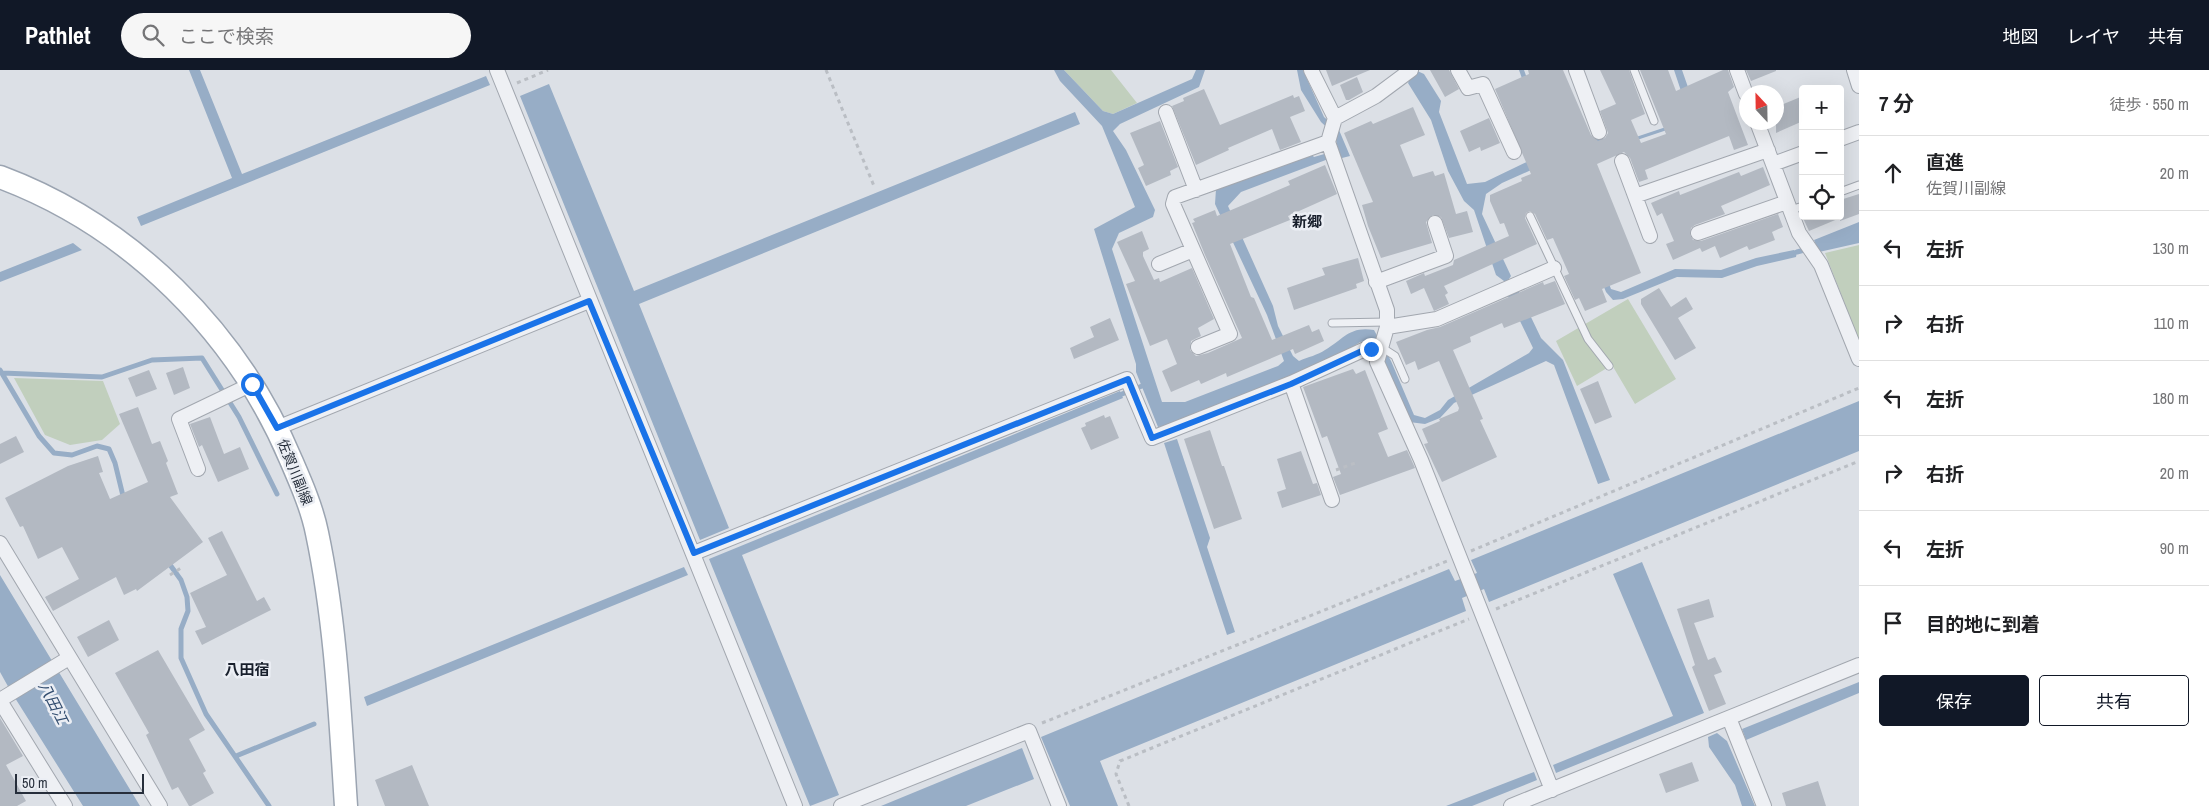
<!DOCTYPE html>
<html lang="ja">
<head>
<meta charset="utf-8">
<style>
  :root { --surface:#fff; --page:#f6f6f6; --text:#202124; --muted:#757577; --line:#e0e0e0; --accent:#111827 }
  body { margin:0; font-family:"Archivo Narrow","Noto Sans JP",sans-serif; background:var(--page); color:var(--text) }
  .controls { position:absolute; right:15px; top:15px; display:grid; overflow:hidden; border-radius:5px; box-shadow:0 5px 20px #0002 }
  .controls button { width:45px; height:45px; display:grid; place-items:center; padding:0; border:0; border-bottom:1px solid var(--line); background:var(--surface); color:var(--text); font:25px sans-serif }
  .compass { position:absolute; left:1739px; top:15px; width:45px; height:45px; border-radius:50%; background:var(--surface); box-shadow:0 5px 20px #0002; rotate:338deg }
  .scale { position:absolute; left:15px; bottom:12px; width:129px; box-sizing:border-box; padding-left:5px; border:2px solid #262e3b; border-top:0; font-size:14px; line-height:18px; white-space:nowrap; color:#262e3b; -webkit-text-stroke:4px #ebeef4; paint-order:stroke }
  .stop { position:absolute; width:15px; height:15px; margin:-11px; border:4px solid #1a73e8; border-radius:50%; background:#fff }
  .stop.end { background:#1a73e8; border-color:#fff; box-shadow:0 1px 5px #0008 }
  .list { margin:0; padding:0; list-style:none }
  h2 { display:flex; justify-content:space-between; align-items:center; height:65px; margin:0; padding:0 20px; font-size:21px }
  h2 small { font-size:16px; font-weight:400; color:var(--muted) }
  .list li { display:grid; grid-template-columns:32px 1fr auto; gap:15px; align-items:center; box-sizing:border-box; height:75px; padding:0 20px; border-top:1px solid var(--line) }
  .list b { display:block; font-size:19px; white-space:nowrap }
  .list p { margin:0; font-size:16px; white-space:nowrap; color:var(--muted) }
  .list em { font-size:16px; font-style:normal; color:var(--muted) }
  .actions { display:flex; gap:10px; padding:15px 20px }
  .actions a { flex:1; padding:11px 0; border:1px solid var(--accent); border-radius:5px; text-align:center; font-size:18px; color:var(--accent) }
  .actions .main { background:var(--accent); color:#fff }
  .icon { flex:none; width:28px; height:28px; fill:none; stroke:currentColor; stroke-width:2; stroke-linecap:round; stroke-linejoin:round }
  .map { position:relative; flex:none; width:1859px; height:736px; overflow:hidden }
  header { display:flex; align-items:center; gap:30px; box-sizing:border-box; height:70px; padding:0 25px; background:var(--accent); color:#fff }
  header strong { font-size:24px }
  nav { display:flex; gap:28px; margin-inline-start:auto; font-size:18px }
  .search { width:350px; height:45px; background:var(--page); display:flex; align-items:center; gap:12px; box-sizing:border-box; padding:0 18px; border-radius:28px; color:var(--muted); font-size:19px }
  main { display:flex }
  aside { flex:1; background:var(--surface) }
  .map>svg:first-child { display:block }
</style>
</head>
<body>
<header>
<strong>Pathlet</strong>
<div class="search"><svg class="icon" aria-label="search" viewBox="0 0 24 24"><circle cx="10" cy="10" r="6"/><path d="M15 15l6 6"/></svg>ここで検索</div>
<nav><a>地図</a><a>レイヤ</a><a>共有</a></nav>
</header>
<main>
<div class="map">
<svg width="1859" height="736" viewBox="0 0 1859 736">
  <rect width="100%" height="100%" fill="#dce0e6"/>
  <path fill="#c1cfbd" d="M1064,0H1111L1137,33L1113,44L1103,41Z
    M1859,175V270L1825,183Z
    M1628,229L1676,309L1635,334L1612,295L1577,316L1556,271Z
    M14,308L103,311L120,354L102,370L70,375L45,365Z"/>
  <path fill="#97adc6" d="M189,0H200L242,104L486,6L490,15L141,156L137,147L232,108Z
    M1054,0H1064L1103,41L1113,44L1192,9L1196,0H1205L1199,17L1120,54L1113,61L1126,80L1155,140L1153,147L1119,163L1112,179L1162,332H1185L1278,296L1284,291L1267,245L1215,134L1216,119L1310,83L1314,87L1338,80L1335,65L1321,52L1301,20L1297,0H1303L1324,47L1339,60L1350,86L1342,88L1339,85L1241,122L1228,136L1273,236L1278,256L1293,286L1299,291C1308,287 1318,285 1325,280C1344,269 1349,256 1374,260L1391,291L1414,345L1425,348L1440,340L1448,330L1529,283L1533,278L1507,224L1510,223L1504,211L1496,205L1474,140L1464,131L1448,101L1431,50L1408,13L1415,0L1424,4L1441,31L1439,42L1467,114L1485,112L1537,87L1531,34L1519,0H1524L1536,33L1579,66L1624,71L1681,52L1688,42L1674,0H1682L1697,43L1694,51L1619,76L1560,84L1611,219L1621,222L1675,199L1721,200L1756,188L1794,180L1797,182L1796,187L1757,196L1722,208L1677,207L1623,229L1613,230L1606,222L1557,100L1540,96L1502,113L1486,124L1482,144L1511,206L1509,209L1515,221L1518,220L1541,268L1563,290L1610,410L1598,414L1554,295L1546,291L1454,333L1440,348L1425,354L1409,352L1386,303V294L1372,270L1360,272L1342,284L1289,308L1167,356L1158,357L1136,302V294L1094,159L1135,137L1102,56L1060,11Z
    M549,14L634,221L1075,42L1080,54L639,234L729,458L700,470L520,26Z
    M1859,152V173L1819,182L1814,170Z
    M73,173L82,180L0,212V202Z
    M1120,321L1123,328L742,485L839,725L810,736L709,489Z
    M1859,331V381L1489,532L1484,519L1462,528L1466,541L1100,691L1118,736H1070L1041,667L1449,499L1455,511L1477,503L1471,490Z
    M1177,369L1210,468L1207,477L1235,562L1227,565L1164,373Z
    M1642,492L1704,643L1556,703L1553,695L1673,646L1613,504Z
    M684,497L688,505L367,636L364,627Z
    M0,505L140,736H83L10,620L0,602Z
    M1859,612V623L1746,670L1742,659Z
    M1717,663L1727,671L1755,736H1742L1735,715L1709,677L1708,667Z
    M1022,678L1034,709L966,736H881Z
    M1534,702L1537,710L1472,736H1446Z"/>
  <g fill="none" stroke-linecap="round" stroke-linejoin="round">
    <path stroke="#97adc6" stroke-width="5" d="M1797,182L1808,179
      M0,300L39,366L54,383L72,385L97,376L109,379L115,393L124,430
      M2,303L102,307L152,290L202,288L239,347L277,424
      M1122,324L1142,316
      M168,492L181,510L187,527L188,541L181,559V588L206,644L269,736
      M236,686L314,654"/>
  </g>
  <path fill="#b3b9c2" d="M1326,0H1370L1332,16Z
    M1430,0H1449L1459,19L1445,27Z
    M1528,0H1563L1591,65L1598,71L1605,68L1608,63L1600,41L1616,34L1600,0H1629L1645,44L1631,50L1641,73L1666,64L1640,0H1668L1676,21L1723,0H1728L1734,17L1728,22L1748,75L1734,80L1729,66L1645,100L1648,109L1639,112L1630,88L1624,82L1597,94L1641,203L1602,219L1607,232L1585,241L1579,228L1575,230L1564,206L1569,204L1553,168L1547,170L1535,144L1530,141L1526,143L1525,148L1537,174L1444,216L1448,223L1445,225L1449,234L1434,241L1424,218L1411,224L1406,211L1424,203L1425,206L1453,195L1454,190L1509,166L1504,153L1500,154L1490,131V125L1522,111L1521,108L1531,104L1495,19L1529,4Z
    M1746,0H1776V1L1751,11Z
    M1357,7L1363,22L1349,30H1346L1340,15Z
    M1204,19L1220,55L1293,25L1294,28L1299,26L1305,41L1290,47L1301,72L1280,80L1272,59L1228,78L1229,80L1196,95L1172,36L1184,31L1183,28Z
    M1803,26V51L1776,63V37Z
    M1413,37L1425,65L1400,75L1413,107L1433,101L1435,106L1444,103L1456,144L1467,141L1473,162L1449,168L1441,147L1433,145L1426,152L1432,173L1381,188L1368,156L1362,135L1373,132L1344,63L1371,51L1373,54Z
    M1489,48L1500,73L1481,81L1480,77L1469,82L1460,61Z
    M1160,51L1178,97L1170,101L1171,105L1146,116L1138,98L1144,95L1130,63Z
    M1325,95L1337,124L1288,146L1290,150L1230,174L1251,227L1254,228L1272,270L1309,255L1312,262L1319,259L1324,271L1295,284L1293,279L1227,307L1226,303L1201,314L1199,310L1171,322L1162,301L1177,294L1167,269L1150,276L1126,214L1135,211L1117,172L1142,161L1149,179L1143,182V186L1154,210L1159,208L1160,212L1192,198L1214,249L1198,258L1201,266L1191,271L1190,280L1196,286L1208,283L1242,268L1205,185L1192,153L1195,152L1193,149L1215,140L1217,146L1290,115L1288,111Z
    M1763,97L1770,115L1721,136L1725,144L1695,155L1691,158L1690,165L1693,170L1701,171L1778,144L1783,157L1772,162L1775,170L1749,180L1747,176L1720,188L1715,176L1702,182L1700,178L1673,190L1666,174L1674,171L1662,143L1657,146L1651,133L1679,121L1680,125L1739,102L1741,106Z
    M1859,124V144L1840,151V148L1809,161L1802,146H1840V130Z
    M1358,188L1364,211L1356,214L1357,218L1294,240L1287,218L1325,205L1322,198Z
    M1555,211L1565,234L1504,258L1502,253L1470,267L1471,272L1453,280L1483,349L1480,350L1497,387L1442,412L1424,374L1428,373L1422,359L1440,351L1439,349L1458,341L1459,338L1439,291L1418,300L1415,291L1406,295L1396,272L1427,260L1440,257L1543,212L1544,215Z
    M1659,218L1671,237L1686,227L1693,239L1678,248L1696,278L1675,290L1641,234V229Z
    M1110,248L1119,270L1074,289L1070,278L1094,267L1090,257Z
    M183,297L190,318L174,325L166,303Z
    M1353,299L1356,304L1365,300L1388,359L1378,363L1388,387L1407,380L1415,398L1340,425L1333,407L1341,404L1327,366L1322,368L1303,317Z
    M149,300L157,319L136,327L128,308Z
    M1598,311L1612,347L1595,354L1580,319Z
    M138,337L152,374L160,371L168,391L166,393L178,424L170,427L203,472L137,521L136,519L124,525L116,507L53,541L45,527L79,509L62,477L38,489L23,456L20,457L5,428L68,396L98,386L103,402L99,403L110,429L148,412L119,344Z
    M1104,345L1105,348L1110,346L1119,368L1091,380L1081,358L1086,356L1085,353Z
    M210,347L224,384L240,377L249,399L218,412L202,375L199,377L190,354Z
    M1210,360L1222,396H1224L1242,449L1214,459L1184,369Z
    M16,366L24,382L0,394V374Z
    M1301,381L1313,414L1317,413L1321,425L1282,438L1277,422L1286,419L1277,389Z
    M222,461L257,531L264,527L271,540L202,575L195,561L206,557L190,523L227,505L208,468Z
    M1709,529L1714,547L1694,553L1708,590L1715,587L1722,602L1714,605L1726,634L1709,641L1692,597L1695,595L1677,539Z
    M109,550L119,570L88,587L77,567Z
    M158,580L205,660L189,669L206,701L203,703L214,723L191,736H189L178,717L172,720L146,665L149,663L115,603Z
    M0,648L23,686L6,695L26,731L17,736H0Z
    M1692,692L1699,711L1666,723L1659,704Z
    M412,695L429,736H385L375,710Z
    M1818,711L1826,736H1786L1782,723Z"/>
  <g fill="none" stroke-linecap="round" stroke-linejoin="round">
    <g stroke="#a2a7af" stroke-width="9">
      <path id="service" d="M1634,0L1654,51
        M1840,122L1859,115
        M1790,140L1803,136
        M1530,146L1588,269L1609,296
        M1332,253L1387,252
        M1381,277L1395,286L1405,309"/>
    </g>
    <g stroke="#a2a7af" stroke-width="16">
      <path id="minor" d="M497,0L795,736
        M1311,0L1335,48L1328,72L1387,240V257L1377,292L1421,390L1552,720
        M1458,0L1468,18L1483,14L1514,82
        M1576,0L1599,62
        M1737,0L1746,24
        M1854,0L1859,16
        M1166,42L1196,120
        M1335,48L1376,26L1411,0
        M1757,52L1799,163L1821,195L1859,289
        M1840,69L1859,62
        M1622,91L1650,166
        M1773,94L1803,83
        M1635,126L1768,80
        M1698,163L1787,132
        M1159,194L1193,180
        M1376,212L1446,186L1435,153
        M1387,257L1437,249L1554,198
        M1198,277L1230,264L1173,134L1175,127L1328,72
        M1291,313L1332,430
        M277,358L589,231
        M198,399L179,349L252,314
        M0,473L160,736
        M694,483L1127,309L1152,368L1291,313L1363,280L1381,277
        M0,630L69,588
        M0,631L65,736
        M1729,648L1764,736
        M841,736L1029,661L1059,736
        M1511,736L1859,595"/>
    </g>
    <g stroke="#9ba4b1" stroke-width="25">
      <path id="primary" d="M0,107C131,156 237,262 291,390C301,413 312,438 317,463C336,553 340,645 346,736"/>
    </g>
    <path stroke="#babec4" stroke-width="3" stroke-dasharray="4 4" stroke-linecap="butt" d="M826,0L874,116
      M517,13L548,0
      M1336,400L1358,392
      M1471,481L1859,318
      M170,505L181,498
      M1496,539L1859,391
      M1042,653L1447,491
      M1129,736L1116,704L1120,691L1469,549"/>
    <use href="#service" stroke="#eef0f4" stroke-width="7"/>
    <use href="#minor" stroke="#eef0f4" stroke-width="14"/>
    <use href="#primary" stroke="#fff" stroke-width="22"/>
  </g>
  <g fill="none" stroke-linecap="round" stroke-linejoin="round">
    <path stroke="#1a73e8" stroke-width="6" d="M252,314L277,358L589,231L694,483L1128,309L1152,368L1291,314L1364,280L1371,279"/>
  </g>
  <g text-anchor="middle" stroke-width="5" stroke-linejoin="round" paint-order="stroke">
    <g font-size="14" fill="#262e3b" stroke="#ebeef4">
      <text transform="translate(295 402) rotate(68)" y="5">佐賀川副線</text>
    </g>
    <g font-size="15" font-weight="bold" fill="#181f2c" stroke="#ebeef4">
      <text x="1307" y="157">新郷</text>
      <text x="247" y="605">八田宿</text>
    </g>
    <g font-size="15" font-style="italic" fill="#314c6e" stroke="#ebeef4">
      <text transform="translate(53 633) rotate(63)" y="5">八田江</text>
    </g>
  </g>
</svg>
<div class="controls">
<button>+</button>
<button>−</button>
<button><svg class="icon" aria-label="locate" viewBox="0 0 24 24"><circle cx="12" cy="12" r="6"/><path d="M12 2v4M12 18v4M2 12h4M18 12h4"/></svg></button>
</div>
<svg class="compass" viewBox="-18 -18 36 36"><path d="M0-13l5 13h-10z" fill="#e53935"/><path d="M0 13l5-13h-10z" fill="#757577"/></svg>
<div class="scale">50 m</div>
<div class="stop" style="left:252px;top:314px"></div>
<div class="stop end" style="left:1371px;top:279px"></div>
</div>
<aside>
<h2>7 分<small>徒歩 · 550 m</small></h2>
<ul class="list">
<li><svg class="icon" aria-label="ahead" viewBox="0 0 24 24"><path d="M12 20V5M6 11l6-6 6 6"/></svg><div><b>直進</b><p>佐賀川副線</p></div><em>20 m</em></li>
<li><svg class="icon" aria-label="left" viewBox="0 0 24 24"><path d="M17 20v-9H6M10 6l-5 5 5 5"/></svg><div><b>左折</b></div><em>130 m</em></li>
<li><svg class="icon" aria-label="right" viewBox="0 0 24 24"><path d="M7 20v-9h11M14 6l5 5-5 5"/></svg><div><b>右折</b></div><em>110 m</em></li>
<li><svg class="icon" aria-label="left" viewBox="0 0 24 24"><path d="M17 20v-9H6M10 6l-5 5 5 5"/></svg><div><b>左折</b></div><em>180 m</em></li>
<li><svg class="icon" aria-label="right" viewBox="0 0 24 24"><path d="M7 20v-9h11M14 6l5 5-5 5"/></svg><div><b>右折</b></div><em>20 m</em></li>
<li><svg class="icon" aria-label="left" viewBox="0 0 24 24"><path d="M17 20v-9H6M10 6l-5 5 5 5"/></svg><div><b>左折</b></div><em>90 m</em></li>
<li><svg class="icon" aria-label="arrive" viewBox="0 0 24 24"><path d="M6 21V4h12l-3 4 3 4H6"/></svg><div><b>目的地に到着</b></div></li>
</ul>
<div class="actions"><a class="main">保存</a><a>共有</a></div>
</aside>
</main>
</body>
</html>
